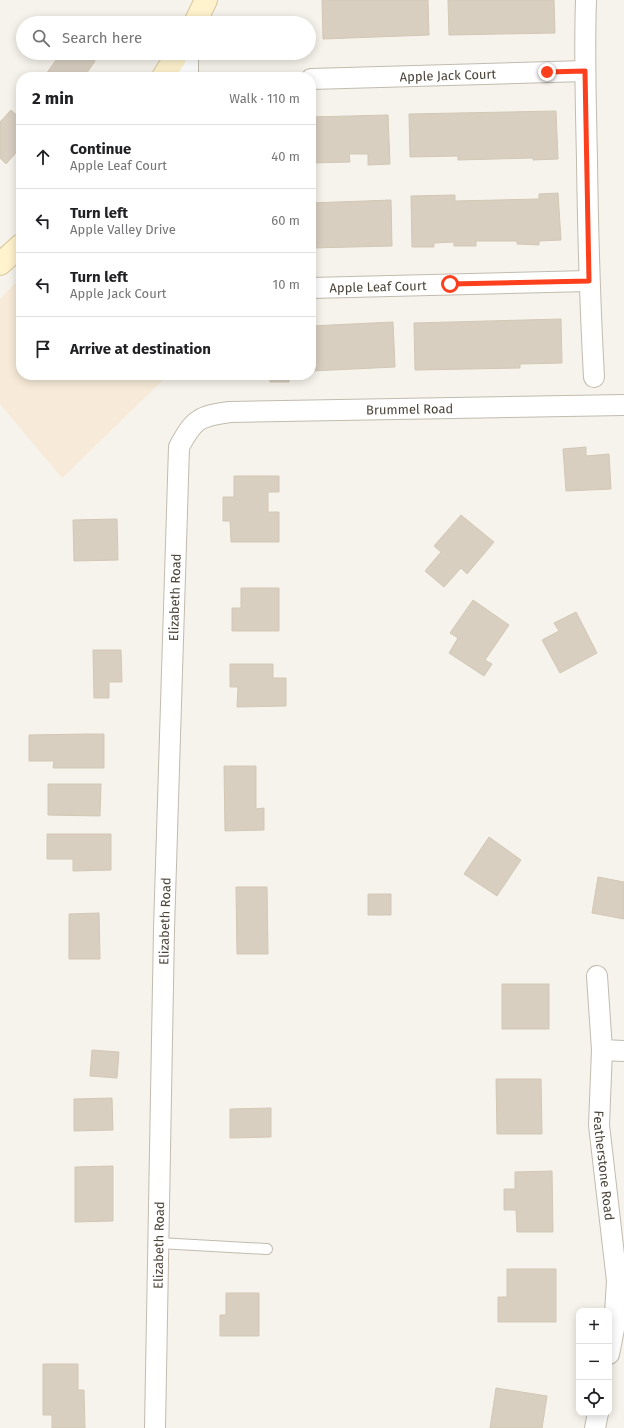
<!DOCTYPE html>
<html lang="en">
<head>
<meta charset="utf-8">
<style>
  :root { --surface:#fff; --page:#f2f2f2; --text:#202124; --muted:#757577; --line:#e0e0e0 }
  body { margin:0; font-family:"Fira Sans",sans-serif; background:var(--page); color:var(--text) }
  .controls { position:absolute; right:12px; bottom:12px; display:grid; overflow:hidden; border-radius:8px; box-shadow:0 2px 10px #0003 }
  .controls button { width:36px; height:36px; display:grid; place-items:center; padding:0; border:0; border-bottom:1px solid var(--line); background:var(--surface); color:var(--text); font:20px sans-serif }
  .stop { position:absolute; width:12px; height:12px; margin:-9px; border:3px solid #fc3f1d; border-radius:50%; background:#fff }
  .stop.end { background:#fc3f1d; border-color:#fff; box-shadow:0 1px 4px #0008 }
  .list { margin:0; padding:0; list-style:none }
  h2 { display:flex; justify-content:space-between; align-items:center; height:52px; margin:0; padding:0 16px; font-size:17px }
  h2 small { font-size:13px; font-weight:400; color:var(--muted) }
  .list li { display:grid; grid-template-columns:26px 1fr auto; gap:12px; align-items:center; box-sizing:border-box; height:64px; padding:0 16px; border-top:1px solid var(--line) }
  .list b { display:block; font-size:15px; white-space:nowrap }
  .list p { margin:0; font-size:13px; white-space:nowrap; color:var(--muted) }
  .list em { font-size:13px; font-style:normal; color:var(--muted) }
  .icon { flex:none; width:22px; height:22px; fill:none; stroke:currentColor; stroke-width:2; stroke-linecap:round; stroke-linejoin:round }
  .map { position:relative; flex:none; width:624px; height:1428px; overflow:hidden }
  .search { position:absolute; background:var(--surface); box-shadow:0 2px 10px #0003; left:16px; top:16px; width:300px; height:44px; display:flex; align-items:center; gap:10px; box-sizing:border-box; padding:0 14px; border-radius:22px; color:var(--muted); font-size:15px }
  .panel { position:absolute; background:var(--surface); box-shadow:0 2px 10px #0003; left:16px; top:72px; width:300px; height:308px; border-radius:16px }
  .map>svg:first-child { display:block }
</style>
</head>
<body>
<div class="map">
<svg width="624" height="1428" viewBox="0 0 624 1428">
  <rect width="100%" height="100%" fill="#f6f3ec"/>
  <path fill="#f7ead8" d="M21,277V375H168L62,478L0,404V299Z"/>
  <path fill="#d8cfc1" stroke="#d3c7b4" d="M322,0H428L429,35L323,39Z
    M448,0H554L555,33L449,35Z
    M61,53H83L95,61L84,77H44Z
    M11,110L21,119V147L6,164L0,158V122Z
    M556,111L558,159L533,160V158L458,160V156L410,157L409,114Z
    M388,115L390,164L368,165V154H349L350,162L311,163V117Z
    M558,193L561,240L539,241V245L517,244V241H476V246H454V242L434,243V247H412L411,196L455,195V201L539,199V194Z
    M391,200L392,246L311,248V203Z
    M561,319L562,363L520,364V368L415,370L414,323Z
    M393,322L395,367L311,371V326Z
    M270,375H289V382H270Z
    M586,447V456L609,454L611,489L566,491L563,449Z
    M234,476H279V492H268V512H279V542H231L230,521H223V497H234Z
    M461,515L494,542L467,574L461,568L444,587L425,571L441,552L434,546Z
    M117,519L118,560L74,561L73,520Z
    M241,588H279V631H232V608H241Z
    M473,600L509,625L485,660L492,664L484,676L449,653L458,638L450,633Z
    M576,612L597,653L560,673L542,640L559,631L554,623Z
    M93,650H121L122,682H109V698H94Z
    M230,664H273V678H286V706L237,707L238,687H230Z
    M87,734H104V768H53L54,761H29V735Z
    M224,766H256V809L264,808V830L225,831Z
    M48,784H101L100,816L48,815Z
    M47,834H111V870L73,871V859H47Z
    M489,837L521,860L497,896L464,874Z
    M598,877L624,882V919L592,913Z
    M236,887H267L268,954H237Z
    M368,894H391V915H368Z
    M99,913L100,959H69V914Z
    M502,984H549V1029H502Z
    M92,1050L119,1052L117,1078L90,1076Z
    M496,1079H541L542,1134H497Z
    M112,1098L113,1130L74,1131V1099Z
    M271,1108V1137L230,1138V1109Z
    M113,1166V1221L75,1222V1167Z
    M552,1171L553,1232H517L516,1210H504V1189H515V1172Z
    M507,1269H556V1322H498V1297H507Z
    M226,1293H259V1336H220V1315H226Z
    M43,1364H78V1390H84L85,1428H52V1415H43Z
    M496,1388L547,1396L542,1428H490Z"/>
  <g fill="none" stroke-linecap="round" stroke-linejoin="round">
    <g stroke="#c2bbae" stroke-width="12">
      <path id="lane" d="M159,1243L267,1249"/>
    </g>
    <g stroke="#c2bbae" stroke-width="22">
      <g id="street">
        <path d="M586,0C584,54 586,107 587,161C588,233 590,305 594,377"/>
        <path d="M188,53V77"/>
        <path id="s1" d="M311,79L585,71"/>
        <path id="s2" d="M311,288L589,281"/>
        <path id="s3" d="M597,976L602,1050L599,1125L617,1281L614,1329L609,1354"/>
        <path d="M602,1050L624,1051"/>
        <path id="s4" d="M155,1428L164,929L179,447C194,419 199,416 230,412L624,405"/>
        <path d="M595,1428L598,1413"/>
      </g>
    </g>
    <g stroke="#d6c79b" stroke-width="24">
      <path id="secondary" d="M195,23L206,0
        M163,77L178,53
        M0,264L21,245"/>
    </g>
    <use href="#lane" stroke="#fff" stroke-width="10"/>
    <use href="#street" stroke="#fff" stroke-width="20"/>
    <use href="#secondary" stroke="#fff3cd" stroke-width="22"/>
  </g>
  <g fill="none" stroke-linecap="round" stroke-linejoin="round">
    <path stroke="#fc3f1d" stroke-width="5" d="M450,284L589,281L585,71L547,72"/>
  </g>
  <g text-anchor="middle" stroke-width="4" stroke-linejoin="round" paint-order="stroke">
    <g font-size="13" fill="#4b4439" stroke="#fff">
      <text dy="5" stroke="none"><textPath href="#s1" startOffset="137">Apple Jack Court</textPath></text>
      <text dy="5" stroke="none"><textPath href="#s2" startOffset="67">Apple Leaf Court</textPath></text>
      <text dy="5" stroke="none"><textPath href="#s4" startOffset="1227">Brummel Road</textPath></text>
      <text dy="5" stroke="none"><textPath href="#s4" startOffset="831">Elizabeth Road</textPath></text>
      <text dy="5" stroke="none"><textPath href="#s4" startOffset="507">Elizabeth Road</textPath></text>
      <text dy="5" stroke="none"><textPath href="#s3" startOffset="190">Featherstone Road</textPath></text>
      <text dy="5" stroke="none"><textPath href="#s4" startOffset="183">Elizabeth Road</textPath></text>
    </g>
  </g>
</svg>
<div class="controls">
<button>+</button>
<button>−</button>
<button><svg class="icon" aria-label="locate" viewBox="0 0 24 24"><circle cx="12" cy="12" r="6"/><path d="M12 2v4M12 18v4M2 12h4M18 12h4"/></svg></button>
</div>
<div class="stop" style="left:450px;top:284px"></div>
<div class="stop end" style="left:547px;top:72px"></div>
<div class="search"><svg class="icon" aria-label="search" viewBox="0 0 24 24"><circle cx="10" cy="10" r="6"/><path d="M15 15l6 6"/></svg>Search here</div>
<section class="panel">
<h2>2 min<small>Walk · 110 m</small></h2>
<ul class="list">
<li><svg class="icon" aria-label="ahead" viewBox="0 0 24 24"><path d="M12 20V5M6 11l6-6 6 6"/></svg><div><b>Continue</b><p>Apple Leaf Court</p></div><em>40 m</em></li>
<li><svg class="icon" aria-label="left" viewBox="0 0 24 24"><path d="M17 20v-9H6M10 6l-5 5 5 5"/></svg><div><b>Turn left</b><p>Apple Valley Drive</p></div><em>60 m</em></li>
<li><svg class="icon" aria-label="left" viewBox="0 0 24 24"><path d="M17 20v-9H6M10 6l-5 5 5 5"/></svg><div><b>Turn left</b><p>Apple Jack Court</p></div><em>10 m</em></li>
<li><svg class="icon" aria-label="arrive" viewBox="0 0 24 24"><path d="M6 21V4h12l-3 4 3 4H6"/></svg><div><b>Arrive at destination</b></div></li>
</ul>
</section>
</div>
</body>
</html>
